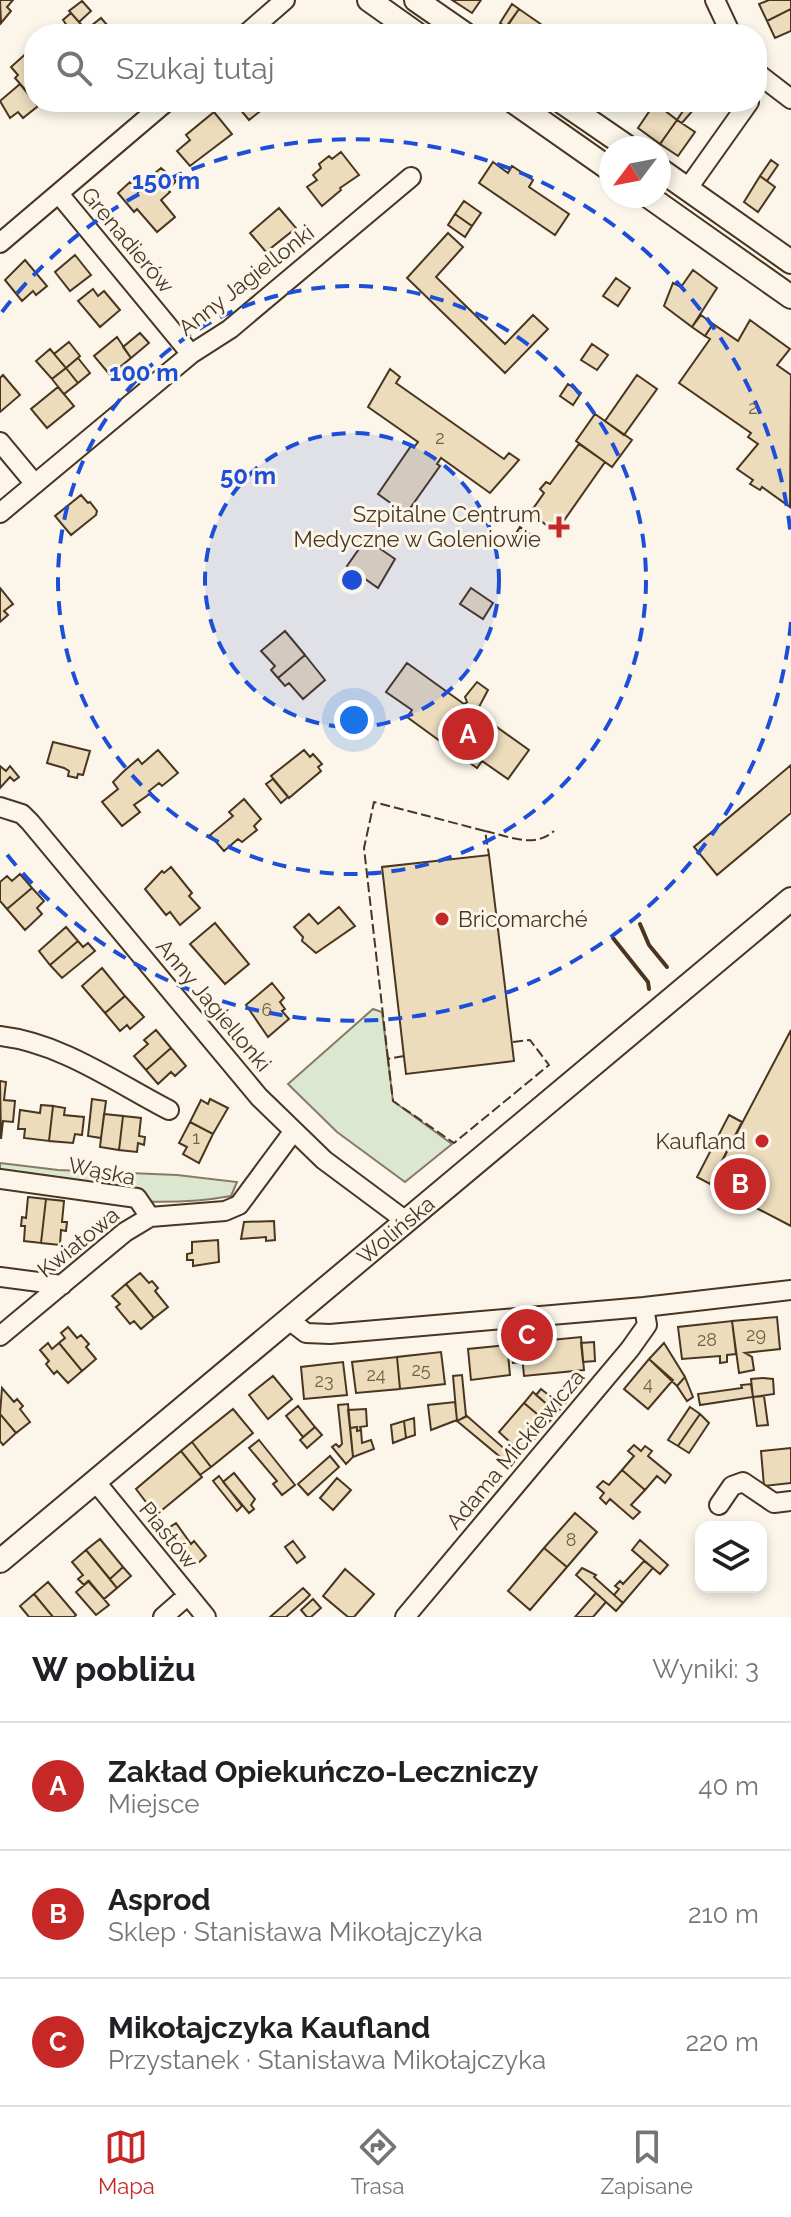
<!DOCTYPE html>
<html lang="pl">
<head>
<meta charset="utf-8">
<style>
  :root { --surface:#fff; --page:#f6f6f6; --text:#202124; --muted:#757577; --line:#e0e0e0; --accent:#c62828 }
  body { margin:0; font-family:Raleway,sans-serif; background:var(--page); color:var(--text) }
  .controls { position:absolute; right:24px; bottom:24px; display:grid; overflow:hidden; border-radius:16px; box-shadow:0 4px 12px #0003 }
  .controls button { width:72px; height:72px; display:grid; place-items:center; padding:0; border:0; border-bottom:2px solid var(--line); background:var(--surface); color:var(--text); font:40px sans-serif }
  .compass { position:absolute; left:599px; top:136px; width:72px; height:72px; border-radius:50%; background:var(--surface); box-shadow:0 4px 12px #0003; rotate:238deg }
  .you { position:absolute; left:354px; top:720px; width:28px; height:28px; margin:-20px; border:6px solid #fff; border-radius:50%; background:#1a73e8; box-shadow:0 0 0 12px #1a73e833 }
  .badge { display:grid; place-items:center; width:52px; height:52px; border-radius:50%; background:var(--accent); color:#fff; font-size:26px; font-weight:700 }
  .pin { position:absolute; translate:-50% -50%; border:4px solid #fff; box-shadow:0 2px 8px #0006 }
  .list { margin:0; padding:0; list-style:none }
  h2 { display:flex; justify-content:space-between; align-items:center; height:104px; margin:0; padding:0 32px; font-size:34px }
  h2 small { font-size:26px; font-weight:400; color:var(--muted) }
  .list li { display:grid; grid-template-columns:52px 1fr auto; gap:24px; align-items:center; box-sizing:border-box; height:128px; padding:0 32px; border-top:2px solid var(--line) }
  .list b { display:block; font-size:30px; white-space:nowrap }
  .list p { margin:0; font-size:26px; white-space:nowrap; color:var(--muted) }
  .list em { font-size:26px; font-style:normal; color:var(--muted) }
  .icon { flex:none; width:44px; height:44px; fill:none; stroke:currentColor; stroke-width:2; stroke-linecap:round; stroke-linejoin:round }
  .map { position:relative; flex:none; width:791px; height:1617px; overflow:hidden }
  .search { position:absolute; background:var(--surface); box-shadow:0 4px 12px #0003; left:24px; right:24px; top:24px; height:88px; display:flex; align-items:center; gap:20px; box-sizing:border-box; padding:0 28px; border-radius:32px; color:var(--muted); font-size:30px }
  .sheet { height:488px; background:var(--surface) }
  nav { display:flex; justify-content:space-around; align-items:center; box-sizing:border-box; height:112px; border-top:2px solid var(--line); background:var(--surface); font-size:22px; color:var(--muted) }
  nav a { display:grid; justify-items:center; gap:4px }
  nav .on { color:var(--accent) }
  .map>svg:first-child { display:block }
</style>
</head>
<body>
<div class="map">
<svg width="791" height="1617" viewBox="0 0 791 1617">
  <rect width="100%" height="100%" fill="#fbf6e9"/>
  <path fill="#dce7d0" stroke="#887966" stroke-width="2" d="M373,1009L382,1012L393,1101L452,1144L405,1182L337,1132L288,1084Z
    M0,1163L58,1170L177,1175L237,1182L231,1196C154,1210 76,1196 0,1186Z"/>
  <path fill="#ecdcbc" stroke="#4a3520" stroke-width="2" d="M0,0H13L7,7L11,11L1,23Z
    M452,0H481L472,13Z
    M769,0H791V9L767,21L759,4Z
    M82,1L91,11L79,22L69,11Z
    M512,4L519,9L506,27L500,23Z
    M519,9L555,34H502Z
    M791,9V31L775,38L767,21Z
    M71,13L86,30L89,34H73L63,20Z
    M101,18L115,34H89L86,30Z
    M30,50L34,55V100L15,78L18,75L11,67Z
    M20,84L38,106L23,118L18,112L10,118L0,101Z
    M234,102H272L249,120Z
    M689,102H700L682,123L677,120Z
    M655,103L677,120L660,144L638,128Z
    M214,112L232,134L190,166L177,151L190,140L186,135Z
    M677,120L695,132L678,156L660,144Z
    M341,152L359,175L340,188L341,190L322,206L307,187L317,180L313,175L321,168L319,164L329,156L332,159Z
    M771,160L778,165L767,181L760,176Z
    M493,162L508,173L512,166L533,180L529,187L569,214L555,235L479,183Z
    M161,168L176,181L168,190L170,192L161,200L175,217L157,232L137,209L134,212L118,193L130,182L138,192L143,188L141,185Z
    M760,176L775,187L758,212L744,202Z
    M464,201L481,213L472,226L455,214Z
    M279,208L296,228L266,252L250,233Z
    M455,214L472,226L465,237L448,225Z
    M448,233L463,247L436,277L505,344L533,315L548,329L505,373L407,278Z
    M75,255L91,275L70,291L55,272Z
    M25,260L47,286L36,295L33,291L22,301L5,280Z
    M693,270L717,288L692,327L664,306L673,283L681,287Z
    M616,278L630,288L618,306L603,296Z
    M93,289L98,296L104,291L120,310L100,327L78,301Z
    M701,315L713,324L705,336L692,327Z
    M750,320L790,349L777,365L791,375L790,507L762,487L760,490L750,484L753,480L737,469L758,444L748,437L751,433L679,383L710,339L705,336L713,324L738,341Z
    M140,333L149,343L131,358L123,347Z
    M117,337L131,358L110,375L94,356Z
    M69,342L80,356L66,368L54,354Z
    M592,344L608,355L597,370L581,360Z
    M50,349L66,368L52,379L36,361Z
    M78,358L90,373L78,383L66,368Z
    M66,368L78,383L64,394L52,379Z
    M390,369L400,377L396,383L504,459L509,453L519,460L490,493L441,458L437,464L440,466L406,514L378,494L411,446L414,447L418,442L368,407Z
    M3,375L20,395L0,412V378Z
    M637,375L657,389L624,435L605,421Z
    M568,384L581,393L573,405L560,396Z
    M58,387L74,406L47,428L31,409Z
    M595,414L632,440L612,467L576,441Z
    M579,444L605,462L556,532L530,513L544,493L540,489L546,482L550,484Z
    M81,495L88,503L90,502L97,511L96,515L71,535L55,516Z
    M520,527L536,538L529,548L513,538Z
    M366,539L395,559L378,588L347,566Z
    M0,588L13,604L4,611L8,615L0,622Z
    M471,588L493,603L483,619L460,604Z
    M285,631L305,655L278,678L271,670L275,666L261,651Z
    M305,655L325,680L303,699L289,683L285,686L278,678Z
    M407,663L464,704L467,702L465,697L477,682L488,690L479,707L473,706V710L529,750L508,779L482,761L477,768L407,717L412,710L386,692Z
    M53,742L90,751L83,775L78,774L77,778L68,776L69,771L64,768L47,763Z
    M158,750L178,773L162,786L159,783L149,791L151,793L134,805L140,812L122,826L102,802L118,789L113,782L123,772L138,759L142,764Z
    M304,750L310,757L313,754L322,764L318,767L321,771L289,798L271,776Z
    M791,765V813L717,875L694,847Z
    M0,766L6,771L10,766L19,777L14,781L10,777L0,788Z
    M273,779L288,797L281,803L266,784Z
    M244,799L261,819L254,826L257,830L242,842L238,839L224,851L210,835L233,816L229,812Z
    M489,855L514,1061L406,1074L382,867Z
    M171,867L192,893L189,896L200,908L180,925L170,912L166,915L145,889L162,871L164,873Z
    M20,874L32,888L7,909L0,901V882L7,876L12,881Z
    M32,888L44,901L37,908L42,914L25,930L7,909Z
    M339,907L355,926L316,953L302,941L303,937L294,927L309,914L318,924Z
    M215,923L249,964L225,984L190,944Z
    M66,927L78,941L50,965L39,951Z
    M78,941L83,947L88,943L95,951L62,978L50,965Z
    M102,968L125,996L105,1013L82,986Z
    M272,983L284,998L280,1002L285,1009L282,1011L289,1019L268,1037L246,1005Z
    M125,996L144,1017L130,1029L127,1025L120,1031L105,1013Z
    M156,1030L171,1048L146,1070L134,1056L148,1044L144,1040Z
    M791,1030V1226L710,1184Z
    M171,1048L186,1066L175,1076L171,1072L158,1084L146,1070Z
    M0,1081L6,1082L4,1100L15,1101L13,1122L3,1121L1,1139Z
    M92,1099L106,1101L101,1138L88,1136Z
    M210,1099L228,1108L213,1134L190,1122L201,1100L208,1104Z
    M41,1105L53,1106L49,1141L24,1138L25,1129H18L20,1110L40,1113Z
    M53,1106L65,1108L64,1115L84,1117L82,1135L75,1134L73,1143L49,1141Z
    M104,1114L123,1116L119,1150L100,1147Z
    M729,1115L742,1122L710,1184L697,1177Z
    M123,1116L141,1118L139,1136L145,1137L144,1145L138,1143L137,1152L119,1150Z
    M190,1122L213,1134L199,1163L183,1154L187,1147L179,1143Z
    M28,1197L46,1199L41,1243L24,1241L25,1226H21L22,1217L26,1218Z
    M46,1199L64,1201L62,1222H67L66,1231L61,1230L60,1245L41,1243Z
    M274,1221L275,1240L266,1241V1237L241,1239L244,1222Z
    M218,1240L219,1262L193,1266V1260H187V1254L192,1253V1242Z
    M140,1273L149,1283L152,1281L158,1288L155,1291L168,1307L154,1318L126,1284Z
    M126,1284L154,1318L141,1329L134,1321L130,1324L116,1307L120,1304L112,1296Z
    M777,1317L780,1349L745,1353L752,1357L754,1370L739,1373L732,1321Z
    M732,1321L736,1354L727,1355V1362L720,1363V1356L682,1359L678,1327Z
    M68,1327L77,1338L81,1335L89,1344L86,1347L96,1359L82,1371L59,1343L65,1338L61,1333Z
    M581,1337L584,1370L524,1376L521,1343Z
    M594,1342L595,1361L583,1362L581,1343Z
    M48,1343L52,1349L59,1343L82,1371L68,1383L57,1371L54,1374L46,1364L49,1361L40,1350Z
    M521,1343L523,1362L513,1363L511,1344Z
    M664,1343L685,1377L677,1386L649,1359Z
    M507,1345L510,1375L471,1380L468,1349Z
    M441,1352L445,1384L400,1389L397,1357Z
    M397,1357L400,1389L356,1393L352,1362Z
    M649,1359L673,1380L648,1409L624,1389Z
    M343,1362L347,1395L304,1399L301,1367Z
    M462,1375L466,1416L457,1421L453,1376Z
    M273,1376L292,1399L268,1419L249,1395Z
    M685,1377L693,1397L687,1401L677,1386Z
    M763,1378L773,1379L774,1394L753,1397L751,1379Z
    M751,1384L753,1397L700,1405L698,1394L742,1388L741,1385Z
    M2,1388L14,1402L17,1399L23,1406L20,1409L30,1422L16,1433L0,1414Z
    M541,1389L555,1400L559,1395L567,1401L557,1413L536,1395Z
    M533,1392L557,1413L548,1423L524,1403Z
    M764,1396L768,1425L757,1426L753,1397Z
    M455,1402L457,1420L431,1430L428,1405Z
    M524,1403L548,1423L522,1453L499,1432Z
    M348,1404L353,1457L346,1464L332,1447L336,1444L339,1447L342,1444L338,1405Z
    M298,1406L315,1427L303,1437L286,1416Z
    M690,1407L700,1414L678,1446L668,1440Z
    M233,1409L253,1433L211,1467L192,1442Z
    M366,1409L367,1426L360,1427L361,1430L357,1431V1427L350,1428L348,1410Z
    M0,1414L16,1433L3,1445L0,1441Z
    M700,1414L709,1423L689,1453L678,1446Z
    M467,1416L516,1459L511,1466L457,1421Z
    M414,1418L415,1435L406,1438L404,1421Z
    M404,1421L406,1438L393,1443L391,1425Z
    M315,1427L322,1435L307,1448L300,1440Z
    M357,1427V1431L361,1430L362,1443L371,1440L374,1449L353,1457L350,1428Z
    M259,1440L295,1485L282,1495L273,1484L277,1481L249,1448Z
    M192,1442L211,1467L200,1475L181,1451Z
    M634,1445L641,1451L645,1446L652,1451L648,1456L671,1475L665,1483L657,1476L645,1490L622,1470L634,1456L628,1451Z
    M791,1448V1483L764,1486L761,1451Z
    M181,1451L202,1477L156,1515L136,1489Z
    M330,1456L339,1467L308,1495L298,1484Z
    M622,1470L645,1490L631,1505L640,1512L633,1519L610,1499L606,1504L600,1498L604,1493L597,1487L603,1481L609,1485Z
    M234,1473L255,1499L251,1505L254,1509L249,1513L223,1482Z
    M219,1476L242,1506L237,1511L213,1481Z
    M337,1478L351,1490L333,1510L320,1498Z
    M575,1513L597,1532L567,1567L544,1548Z
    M176,1523L191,1544L194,1541L206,1556L196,1565L167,1529Z
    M100,1539L123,1567L110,1579L86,1550Z
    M640,1540L668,1565L660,1574L632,1550Z
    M293,1541L305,1557L297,1563L285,1547Z
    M544,1548L567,1567L530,1610L508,1591Z
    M86,1550L117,1588L104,1599L88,1581L84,1585L78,1579L83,1575L72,1562Z
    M644,1561L653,1568L623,1603L614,1595L619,1589L615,1586L620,1581L623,1584Z
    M123,1567L131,1576L117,1588L110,1579Z
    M582,1568L596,1575L594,1577L623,1603L616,1611L576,1575Z
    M345,1569L374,1594L354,1617H348L323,1596Z
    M89,1581L109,1605L96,1615L76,1592Z
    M48,1582L76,1615L74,1617H53L34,1594Z
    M303,1588L310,1595L305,1600L286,1617H270Z
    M596,1593L606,1602L593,1617H575Z
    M34,1594L53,1617H29L20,1606Z
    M313,1599L321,1608L311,1617H307L301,1610Z"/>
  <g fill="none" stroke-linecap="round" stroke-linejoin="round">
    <g stroke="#4a3520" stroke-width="22">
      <path id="minor" d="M715,0L731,34
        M246,34L285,0
        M757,73L791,99
        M688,188L749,102
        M59,194L191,354
        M0,243L166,102
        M0,442L35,484
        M0,513L191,354L230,329L411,177
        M0,807L22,814L30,822L259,1097L324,1160L406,1221
        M0,1036C61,1043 115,1082 169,1110
        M0,1179L137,1198L150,1217
        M0,1277L62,1285
        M289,1320L306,1333L330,1334L644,1307L791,1290
        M0,1336L125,1232L150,1217L225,1211L239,1205L293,1132
        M95,1481L206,1617
        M719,1505L732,1486L743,1482L774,1503L791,1501
        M163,1617L187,1596
        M405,1617L630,1349L647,1325L644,1307"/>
    </g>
    <g stroke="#4a3520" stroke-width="26">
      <g id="tertiary">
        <path d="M369,0L417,34"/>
        <path d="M416,0L465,34"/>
        <path d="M514,102L611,170"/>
        <path d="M562,102L629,148"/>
        <path d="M659,169L791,262"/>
        <path d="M648,196L791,297"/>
        <path id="s1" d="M0,1561L791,899"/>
      </g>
    </g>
    <use href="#minor" stroke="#fbf6e9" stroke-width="18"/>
    <use href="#tertiary" stroke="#fbf6e9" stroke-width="22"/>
    <path stroke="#4a3520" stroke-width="2" stroke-dasharray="10 4" stroke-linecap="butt" d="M485,831C508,836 534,849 554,831
      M404,1056L388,1059L393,1101L454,1143L549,1065L530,1040L512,1042
      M388,1059L364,848L374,802L485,831L489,855"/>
    <path stroke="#4a3520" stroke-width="4" d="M640,924L649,945L667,967
      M613,938L648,982L649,989"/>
  </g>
  <circle cx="352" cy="580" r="147" fill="#1d4ed8" fill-opacity=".12"/>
  <g fill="none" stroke="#1d4ed8" stroke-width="4" stroke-dasharray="14 10">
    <circle cx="352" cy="580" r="147"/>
    <circle cx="352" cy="580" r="294"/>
    <path d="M791 622A441 441 0 0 1 2 848M2 312A441 441 0 0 1 791 538"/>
  </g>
  <g fill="#c62828" stroke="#fbf6e9" stroke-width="3">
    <path d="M555 515h8v8h8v8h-8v8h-8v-8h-8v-8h8z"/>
    <circle cx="442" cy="919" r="8"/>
    <circle cx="762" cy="1141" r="8"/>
  </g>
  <g text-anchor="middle" stroke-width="6" stroke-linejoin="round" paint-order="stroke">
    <g font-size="18" fill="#725f47">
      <text x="753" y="414">2</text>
      <text x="440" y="444">2</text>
      <text x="267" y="1016">6</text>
      <text x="196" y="1144">1</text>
      <text x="756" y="1341">29</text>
      <text x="707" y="1346">28</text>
      <text x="421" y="1376">25</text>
      <text x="376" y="1381">24</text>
      <text x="324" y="1387">23</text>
      <text x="648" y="1390">4</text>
      <text x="571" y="1546">8</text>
    </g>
    <g font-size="22" fill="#4a3520" stroke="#fbf6e9">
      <text transform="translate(128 240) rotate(50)" y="8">Grenadierów</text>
      <text transform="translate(246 280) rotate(-38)" y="8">Anny Jagiellonki</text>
      <text transform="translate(214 1005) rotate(50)" y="8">Anny Jagiellonki</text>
      <text transform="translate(102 1171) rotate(11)" y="8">Wąska</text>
      <text dy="8" stroke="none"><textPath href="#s1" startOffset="516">Wolińska</textPath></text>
      <text transform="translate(78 1242) rotate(-39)" y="8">Kwiatowa</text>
      <text transform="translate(515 1449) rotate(-50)" y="8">Adama Mickiewicza</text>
      <text transform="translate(169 1535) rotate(51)" y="8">Piastów</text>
    </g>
    <g font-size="22" fill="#4a3520" stroke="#fbf6e9" text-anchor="end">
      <text x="541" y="522">Szpitalne Centrum<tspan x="541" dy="25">Medyczne w Goleniowie</tspan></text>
      <text x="458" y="927" text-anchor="start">Bricomarché</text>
      <text x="746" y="1149">Kaufland</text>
    </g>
  </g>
  <circle cx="352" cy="580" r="12" fill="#1d4ed8" stroke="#fbf6e9" stroke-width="4"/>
  <g font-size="24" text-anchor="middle" font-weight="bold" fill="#1d4ed8" stroke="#fbf6e9" stroke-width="6" stroke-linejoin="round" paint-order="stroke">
    <text x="166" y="189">150 m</text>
    <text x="144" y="381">100 m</text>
    <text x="248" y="484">50 m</text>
  </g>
</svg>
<div class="controls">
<button><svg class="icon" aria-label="layers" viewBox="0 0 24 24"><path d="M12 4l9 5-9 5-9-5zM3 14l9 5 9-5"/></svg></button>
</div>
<svg class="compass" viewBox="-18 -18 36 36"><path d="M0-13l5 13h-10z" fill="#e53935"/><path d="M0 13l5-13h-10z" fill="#757577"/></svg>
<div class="you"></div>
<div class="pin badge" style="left:468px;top:734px">A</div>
<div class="pin badge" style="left:740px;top:1184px">B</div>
<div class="pin badge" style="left:527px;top:1335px">C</div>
<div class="search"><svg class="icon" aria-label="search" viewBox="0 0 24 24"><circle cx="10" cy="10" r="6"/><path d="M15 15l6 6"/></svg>Szukaj tutaj</div>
</div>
<section class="sheet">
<h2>W pobliżu<small>Wyniki: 3</small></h2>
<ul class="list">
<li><span class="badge">A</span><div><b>Zakład Opiekuńczo-Leczniczy</b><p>Miejsce</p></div><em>40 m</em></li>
<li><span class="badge">B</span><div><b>Asprod</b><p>Sklep · Stanisława Mikołajczyka</p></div><em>210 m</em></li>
<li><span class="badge">C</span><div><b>Mikołajczyka Kaufland</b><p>Przystanek · Stanisława Mikołajczyka</p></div><em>220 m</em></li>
</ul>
</section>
<nav>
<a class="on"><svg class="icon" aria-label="map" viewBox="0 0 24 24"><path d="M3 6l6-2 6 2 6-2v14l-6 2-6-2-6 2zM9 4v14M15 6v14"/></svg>Mapa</a>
<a><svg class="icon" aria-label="directions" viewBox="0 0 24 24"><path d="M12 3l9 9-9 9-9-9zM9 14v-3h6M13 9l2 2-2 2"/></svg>Trasa</a>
<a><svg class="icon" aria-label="saved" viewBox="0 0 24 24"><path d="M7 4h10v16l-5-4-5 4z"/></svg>Zapisane</a>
</nav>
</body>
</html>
